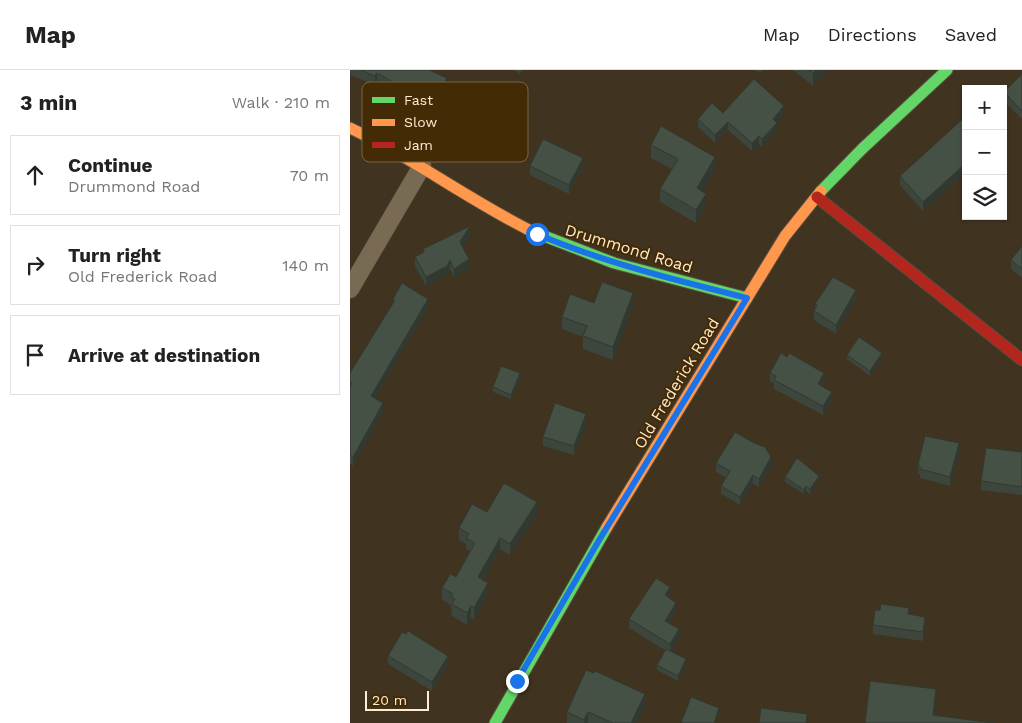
<!DOCTYPE html>
<html lang="en">
<head>
<meta charset="utf-8">
<style>
  :root { --surface:#fff; --page:#f6f6f6; --text:#222; --muted:#767676; --line:#e0e0e0 }
  body { margin:0; font-family:"Work Sans",sans-serif; background:var(--page); color:var(--text) }
  .controls { position:absolute; right:15px; top:15px; display:grid; overflow:hidden; border-radius:0px; box-shadow:0 1px 4px #0004 }
  .controls button { width:45px; height:45px; display:grid; place-items:center; padding:0; border:0; border-bottom:1px solid var(--line); background:var(--surface); color:var(--text); font:25px sans-serif }
  .scale { position:absolute; left:15px; bottom:12px; width:64px; box-sizing:border-box; padding-left:5px; border:2px solid #ffebd0; border-top:0; font-size:14px; line-height:18px; white-space:nowrap; color:#ffebd0; -webkit-text-stroke:4px #432c05; paint-order:stroke }
  .stop { position:absolute; width:15px; height:15px; margin:-11px; border:4px solid #1a73e8; border-radius:50%; background:#fff }
  .stop.end { background:#1a73e8; border-color:#fff; box-shadow:0 1px 5px #0008 }
  .list { margin:0; padding:0; list-style:none }
  h2 { display:flex; justify-content:space-between; align-items:center; height:65px; margin:0; padding:0 20px; font-size:21px }
  h2 small { font-size:16px; font-weight:400; color:var(--muted) }
  .list li { display:grid; grid-template-columns:32px 1fr auto; gap:15px; align-items:center; box-sizing:border-box; height:80px; margin:0 10px 10px; padding:0 10px; border:1px solid var(--line); border-radius:0px }
  .list b { display:block; font-size:19px; white-space:nowrap }
  .list p { margin:0; font-size:16px; white-space:nowrap; color:var(--muted) }
  .list em { font-size:16px; font-style:normal; color:var(--muted) }
  .icon { flex:none; width:28px; height:28px; fill:none; stroke:currentColor; stroke-width:2; stroke-linecap:round; stroke-linejoin:round }
  .map { position:relative; flex:none; width:672px; height:653px; overflow:hidden }
  header { display:flex; align-items:center; gap:30px; box-sizing:border-box; height:70px; padding:0 25px; background:var(--surface); border-bottom:1px solid var(--line) }
  header strong { font-size:24px }
  nav { display:flex; gap:28px; margin-inline-start:auto; font-size:18px }
  main { display:flex }
  aside { flex:1; background:var(--surface) }
  .map>svg:first-child { display:block }
</style>
</head>
<body>
<header>
<strong>Map</strong>
<nav><a>Map</a><a>Directions</a><a>Saved</a></nav>
</header>
<main>
<aside>
<h2>3 min<small>Walk · 210 m</small></h2>
<ul class="list">
<li><svg class="icon" aria-label="ahead" viewBox="0 0 24 24"><path d="M12 20V5M6 11l6-6 6 6"/></svg><div><b>Continue</b><p>Drummond Road</p></div><em>70 m</em></li>
<li><svg class="icon" aria-label="right" viewBox="0 0 24 24"><path d="M7 20v-9h11M14 6l5 5-5 5"/></svg><div><b>Turn right</b><p>Old Frederick Road</p></div><em>140 m</em></li>
<li><svg class="icon" aria-label="arrive" viewBox="0 0 24 24"><path d="M6 21V4h12l-3 4 3 4H6"/></svg><div><b>Arrive at destination</b></div></li>
</ul>
</aside>
<div class="map">
<svg width="672" height="653" viewBox="0 0 672 653">
  <rect width="100%" height="100%" fill="#40331f"/>
  <g fill="none" stroke-linecap="round" stroke-linejoin="round">
    <g stroke="#594e3e" stroke-width="19">
      <path id="street" d="M0,219L72,96"/>
    </g>
    <g stroke="#594e3e" stroke-width="13">
      <path id="fast" d="M471,121L512,79L597,0
        M181,161L264,193L397,228
        M145,653L257,457"/>
    </g>
    <g stroke="#594e3e" stroke-width="13">
      <path id="slow" d="M0,58C63,88 119,130 181,161
        M257,457L435,166L471,121"/>
    </g>
    <g stroke="#594e3e" stroke-width="13">
      <path id="jam" d="M467,127L672,290"/>
    </g>
    <use href="#street" stroke="#796a53" stroke-width="18"/>
    <use href="#fast" stroke="#63d668" stroke-width="11"/>
    <use href="#slow" stroke="#ff974d" stroke-width="11"/>
    <use href="#jam" stroke="#b3261e" stroke-width="11"/>
  </g>
  <path fill="#3c463c" d="M0,0H79L97,17L83,44L27,12L25,15L0,5Z
    M164,0H172L170,4Z
    M405,0H413L410,3Z
    M443,0H477L463,16Z
    M672,4V49L654,31V22Z
    M373,43L434,44L427,53V60L412,77L409,74L402,81L378,60L365,73L348,57V49Z
    M616,46V102L573,141L550,115V106Z
    M115,52L159,54L145,79L115,61Z
    M301,75L365,100L352,122L356,137L346,153L310,132V119L322,99L301,88Z
    M180,96L233,97L219,124L180,105Z
    M120,165L113,177L119,198L104,208L100,199L97,205L76,216L65,196V187L73,183V179Z
    M672,176V208L661,199V190Z
    M43,229L78,238L25,328L33,342L3,396L0,394V303L43,233Z
    M506,229L486,264L464,250V241L465,239V234Z
    M244,233L283,235L263,290L233,279V267L212,259V247Z
    M497,285L532,288L520,306L497,289Z
    M420,303L474,312L472,316L482,331L473,345L424,319V314L420,311Z
    M170,308L161,329L143,322V317Z
    M236,353L224,385L193,376V367Z
    M404,373L421,396L409,417L403,414L390,435L371,424V416L376,408L366,402V393Z
    M609,382L600,416L570,408V404H568V395Z
    M672,382V425L631,420V411Z
    M435,407L469,410L460,424L456,421L454,424L435,412Z
    M137,442L187,444L160,485L150,479L133,510L138,525L124,550L121,548L117,555L102,546L101,535L92,530V518L106,507L120,481L116,479V474L109,470V458Z
    M320,526L318,528L326,542L319,553L329,568L321,581L336,594L328,611L307,600V595L315,580L279,558V549Z
    M559,544L575,555L573,571L523,564V555Z
    M38,586L98,594L82,621L38,594Z
    M295,636L287,653H217V642Z"/>
  <path fill="#313931" d="M466,0H477L463,16V3Z
    M27,3V12L25,15V6Z
    M97,8V17L83,44V35Z
    M434,36V44L427,53V60L412,77V69L423,49Z
    M159,46V54L145,79V70Z
    M378,52V60L365,73V65Z
    M409,66V74L402,81V73Z
    M365,87V100L347,131V118Z
    M233,88V97L219,124V115Z
    M616,93V102L573,141V132Z
    M356,124V137L346,153V140Z
    M120,156V165L110,181V172Z
    M119,189V198L104,208V199Z
    M100,190V199L97,205L76,216V207Z
    M506,220V229L486,264V255Z
    M283,223V235L263,290V277Z
    M78,229V238L21,335V326Z
    M532,283V288L520,306V301Z
    M170,303V308L161,329V325Z
    M474,303V312L468,323V314Z
    M482,322V331L473,345V336Z
    M33,333V342L3,396V387Z
    M236,344V353L224,385V376Z
    M609,373V382L600,416V407Z
    M421,387V396L409,417V409Z
    M403,405V414L390,435V427Z
    M469,406V410L460,424V419Z
    M456,416V421L454,424V420Z
    M187,432V444L160,485V474Z
    M150,468V479L128,519V507Z
    M138,513V525L124,550V538Z
    M320,517V526L315,534V525Z
    M326,533V542L315,559V551Z
    M121,536V548L117,555V543Z
    M575,547V555L573,571V562Z
    M329,559V568L320,583V574Z
    M98,586V594L82,621V612Z
    M336,589V594L328,611V606Z
    M586,619V630L584,653L583,645Z
    M295,624V636L287,653H281Z
    M369,638V643L366,653H364Z
    M238,642V653H234V650Z"/>
  <path fill="#465146" stroke="#313931" d="M10,0H79L97,8L83,35L27,3L25,6Z
    M459,0H466L463,3Z
    M672,4V41L654,22Z
    M404,9L434,36L423,49L427,53L412,69L409,66L402,73L378,52L365,65L348,49L362,33L373,43Z
    M616,46V93L573,132L550,106Z
    M311,56L365,87L347,118L356,124L346,140L310,119L328,89L301,75Z
    M193,69L233,88L219,115L180,96Z
    M120,156L110,172L119,189L104,199L100,190L97,196L76,207L65,187L74,182L73,179Z
    M672,176V199L661,190Z
    M483,207L506,220L486,255L464,241L467,235L465,234Z
    M252,212L283,223L263,277L233,266L237,256L212,247L220,224L244,233Z
    M52,213L78,229L21,326L33,333L3,387L0,385V317L2,313L0,311V303L45,230L43,229Z
    M509,267L532,283L520,301L497,285Z
    M431,283L437,287L439,283L474,303L468,314L482,322L473,336L424,310L426,306L420,303Z
    M151,296L170,303L161,325L143,317Z
    M205,333L236,344L224,376L193,367Z
    M385,362L404,373L415,377L421,387L409,409L403,405L390,427L371,416L380,401L366,393Z
    M575,366L609,373L600,407L570,399V396L568,395Z
    M636,378L672,382V417L631,411Z
    M447,388L469,406L460,419L456,416L454,420L435,407Z
    M154,413L187,432L160,474L150,468L128,507L138,513L124,538L121,536L117,543L102,534L105,529L101,527L103,524L92,518L100,504L106,507L125,473L116,468L119,464L109,458L122,434L137,442Z
    M306,508L320,517L315,525L326,533L315,551L329,559L320,574L279,549Z
    M531,534L559,538L558,544L575,547L573,562L523,555L525,540H530Z
    M58,561L98,586L82,612L38,586L52,562L56,564Z
    M316,579L336,589L328,606L307,595Z
    M236,600L244,603L245,601L295,624L281,653H263L238,642L234,650L217,642Z
    M520,611L586,619L583,645L643,653H515Z
    M341,627L369,638L364,653H331Z
    M411,638L457,644L456,653H409Z"/>
  <g fill="none" stroke-linecap="round" stroke-linejoin="round">
    <path stroke="#1a73e8" stroke-width="6" d="M167,611L248,472L397,228C325,210 255,193 187,164"/>
  </g>
  <g text-anchor="middle" stroke-width="4" stroke-linejoin="round" paint-order="stroke">
    <g font-size="16" fill="#ffebd0" stroke="#432c05">
      <text transform="translate(279 178) rotate(17)" y="6">Drummond Road</text>
      <text transform="translate(326 313) rotate(-59)" y="6">Old Frederick Road</text>
    </g>
  </g>
  <rect x="12" y="12" width="166" height="80" rx="8" fill="#432c05" stroke="#7b6542" stroke-width="1"/>
  <rect x="22" y="27" width="23" height="6" fill="#63d668"/>
  <rect x="22" y="49" width="23" height="7" fill="#ff974d"/>
  <rect x="22" y="72" width="23" height="6" fill="#b3261e"/>
  <g font-size="14" fill="#ffebd0">
    <text x="54" y="35">Fast</text>
    <text x="54" y="57">Slow</text>
    <text x="54" y="80">Jam</text>
  </g>
</svg>
<div class="controls">
<button>+</button>
<button>−</button>
<button><svg class="icon" aria-label="layers" viewBox="0 0 24 24"><path d="M12 4l9 5-9 5-9-5zM3 14l9 5 9-5"/></svg></button>
</div>
<div class="scale">20 m</div>
<div class="stop" style="left:187px;top:164px"></div>
<div class="stop end" style="left:167px;top:611px"></div>
</div>
</main>
</body>
</html>
